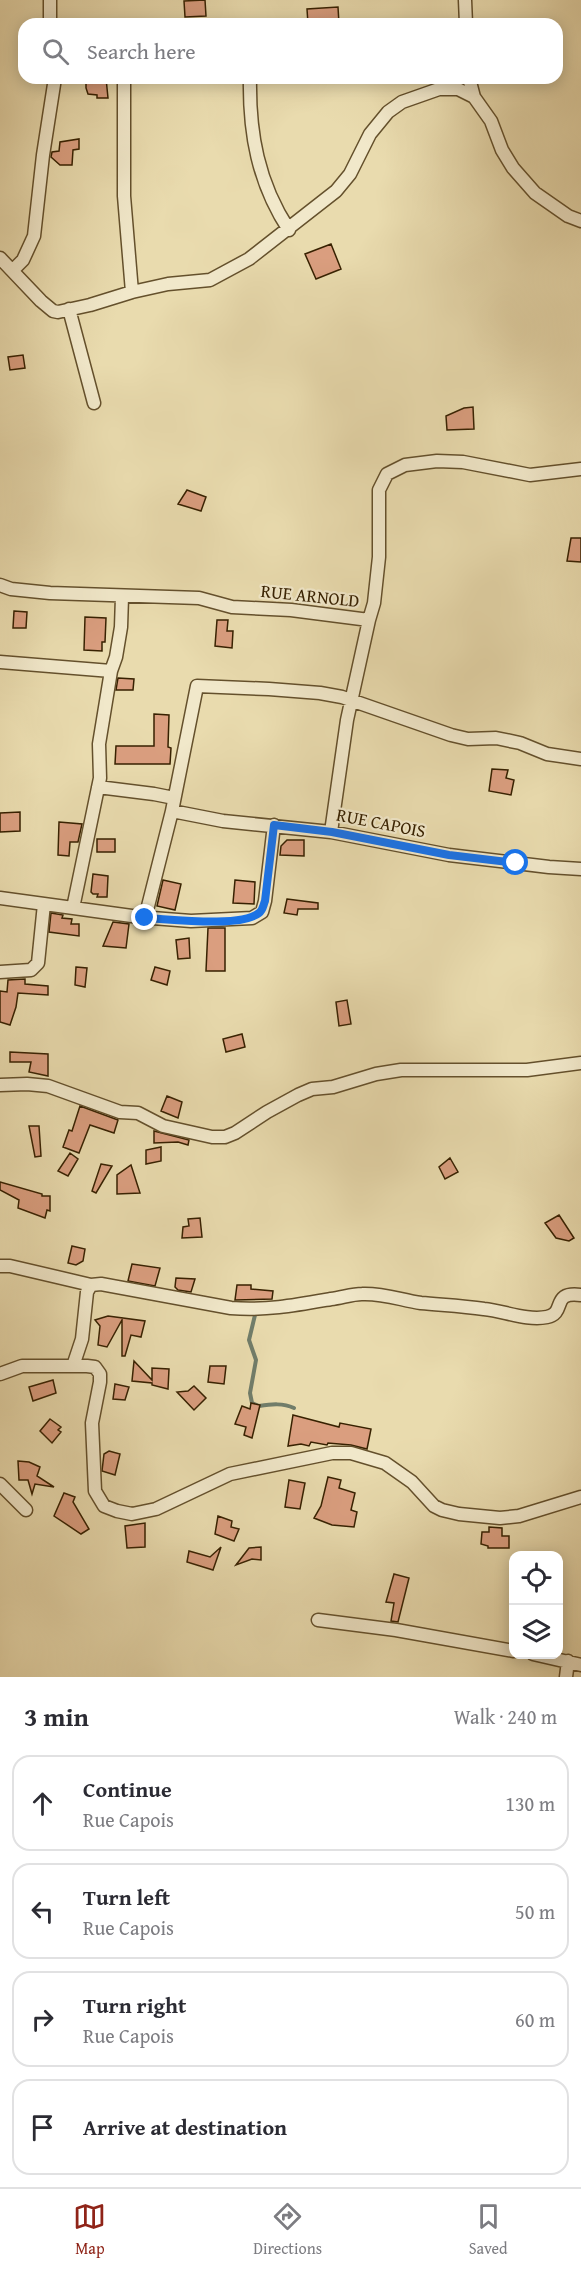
<!DOCTYPE html>
<html lang="en">
<head>
<meta charset="utf-8">
<style>
  :root { --surface:#fff; --page:#f7f7f7; --text:#2b2b33; --muted:#7c7c81; --line:#e1e1e2; --accent:#8f2418 }
  body { margin:0; font-family:"Gentium Book Plus",serif; background:var(--page); color:var(--text) }
  .controls { position:absolute; right:18px; bottom:18px; display:grid; overflow:hidden; border-radius:12px; box-shadow:0 3px 15px #0003 }
  .controls button { width:54px; height:54px; display:grid; place-items:center; padding:0; border:0; border-bottom:2px solid var(--line); background:var(--surface); color:var(--text); font:30px sans-serif }
  .stop { position:absolute; width:18px; height:18px; margin:-14px; border:4px solid #1a73e8; border-radius:50%; background:#fff }
  .stop.end { background:#1a73e8; border-color:#fff; box-shadow:0 2px 6px #0008 }
  .list { margin:0; padding:0; list-style:none }
  h2 { display:flex; justify-content:space-between; align-items:center; height:78px; margin:0; padding:0 24px; font-size:26px }
  h2 small { font-size:20px; font-weight:400; color:var(--muted) }
  .list li { display:grid; grid-template-columns:39px 1fr auto; gap:18px; align-items:center; box-sizing:border-box; height:96px; margin:0 12px 12px; padding:0 12px; border:2px solid var(--line); border-radius:18px }
  .list b { display:block; font-size:22px; white-space:nowrap }
  .list p { margin:0; font-size:20px; white-space:nowrap; color:var(--muted) }
  .list em { font-size:20px; font-style:normal; color:var(--muted) }
  .icon { flex:none; width:33px; height:33px; fill:none; stroke:currentColor; stroke-width:2; stroke-linecap:round; stroke-linejoin:round }
  .map { position:relative; flex:none; width:581px; height:1677px; overflow:hidden }
  .search { position:absolute; background:var(--surface); box-shadow:0 3px 15px #0003; left:18px; right:18px; top:18px; height:66px; display:flex; align-items:center; gap:15px; box-sizing:border-box; padding:0 21px; border-radius:18px; color:var(--muted); font-size:22px }
  .sheet { height:510px; background:var(--surface) }
  nav { display:flex; justify-content:space-around; align-items:center; box-sizing:border-box; height:84px; border-top:2px solid var(--line); background:var(--surface); font-size:16px; color:var(--muted) }
  nav a { display:grid; justify-items:center; gap:3px }
  nav .on { color:var(--accent) }
  .map>svg:first-child { display:block }
</style>
</head>
<body>
<div class="map">
<svg width="581" height="1677" viewBox="0 0 581 1677">
  <rect width="100%" height="100%" fill="#e9dbae"/>
  <filter id="stains"><feTurbulence type="fractalNoise" baseFrequency=".00333" numOctaves="4"/><feColorMatrix values="0 0 0 0 .2 0 0 0 0 .09 0 0 0 0 .02 0 0 0 .5 -.17"/></filter>
  <radialGradient id="worn" r=".72"><stop offset=".6" stop-color="#630" stop-opacity="0"/><stop offset="1" stop-color="#630" stop-opacity=".3"/></radialGradient>
  <g fill="none" stroke-linecap="round" stroke-linejoin="round">
    <path stroke="#717d6a" stroke-width="4" d="M255,1315L249,1340L256,1360L250,1393L252,1403L259,1406C272,1404 283,1403 294,1408"/>
  </g>
  <path fill="#da9e7f" stroke="#372101" stroke-width="1.5" d="M205,0L206,16L185,17L184,1Z
    M338,7L339,24H308L307,9Z
    M86,78H106L108,98H97V95L88,94L86,88Z
    M79,139V149L73,150L72,165H60L51,157L52,152L59,151L60,142Z
    M331,244L341,269L316,279L305,254Z
    M23,355L25,368L10,370L8,357Z
    M473,407L474,429L447,430L446,416L464,408Z
    M187,490L206,497L201,511L178,504Z
    M571,538H581V562L567,561Z
    M14,611L27,612L26,628H13Z
    M85,617L106,618L105,642H102V651L84,650Z
    M217,620H228L227,631H233L232,648L215,646Z
    M118,678L134,679L133,690H116Z
    M154,714L169,715L168,747L171,748L170,764H115L116,746H154Z
    M492,769L508,770L506,778L514,780L511,795L489,791Z
    M20,812V831L0,832V813Z
    M59,822L82,824L78,842H70L69,856L58,855Z
    M97,839H115V852H97Z
    M287,840H304V856L280,855L281,846Z
    M93,874L108,876L107,897H97L98,894H93L91,892Z
    M163,880L181,884L175,910L157,906Z
    M235,880L255,882L254,904L233,903Z
    M287,899L318,903V909H298L297,915L284,913Z
    M51,913L63,915L62,918L72,919L71,924H79V936L49,932Z
    M113,922L129,924L126,948L103,946Z
    M208,928H225V971H206Z
    M189,938L190,958L178,959L176,940Z
    M76,967L87,968L85,987L75,985Z
    M155,967L170,971L167,985L151,980Z
    M25,979V984L48,986V995L18,993L16,1007L10,1025L0,1022V991L7,992L8,980Z
    M347,1000L351,1024L339,1026L336,1002Z
    M242,1034L245,1047L226,1052L223,1039Z
    M10,1052L48,1054V1076L29,1072L31,1062H10Z
    M167,1096L182,1102L178,1118L161,1111Z
    M80,1106L118,1120L114,1133L90,1125L79,1153L63,1147L69,1130L72,1131Z
    M29,1126H39L41,1156L35,1157Z
    M154,1131L189,1140L188,1145L178,1142L154,1143Z
    M161,1147V1161L146,1164V1150Z
    M70,1153L78,1159L68,1176L58,1171Z
    M450,1158L458,1172L445,1179L439,1167Z
    M101,1164L112,1166L96,1193L92,1191Z
    M131,1165L140,1193L117,1194V1175Z
    M0,1182L42,1194V1196H50V1211L47,1210L45,1218L18,1208L19,1200L0,1190Z
    M559,1215L574,1238L569,1241L556,1238L545,1223Z
    M200,1218L202,1237L182,1238L183,1227L189,1226L188,1219Z
    M72,1246L85,1249L83,1261L76,1265L68,1263Z
    M132,1264L160,1268L155,1286L128,1281Z
    M176,1278L195,1279L191,1292L178,1290L175,1287Z
    M237,1285H251V1289L273,1291L272,1299L235,1300Z
    M108,1316L145,1321L141,1337L131,1335L125,1356H122V1320L107,1347L98,1345L100,1326L95,1320Z
    M134,1361L152,1380V1368L169,1369L168,1389L152,1385V1383L132,1381Z
    M210,1366H226L224,1384L208,1382Z
    M53,1380L56,1393L33,1401L29,1387Z
    M115,1384L129,1387L125,1400L113,1399Z
    M194,1386L206,1398L194,1410L177,1392L188,1391Z
    M251,1403L260,1405L252,1438L244,1435L246,1427L235,1424L242,1406L250,1409Z
    M293,1415L339,1427L340,1423L371,1429L367,1449L351,1445L328,1443L327,1445L311,1442L309,1446L301,1444L288,1446Z
    M50,1419L61,1427L58,1430L61,1432L52,1443L40,1431Z
    M109,1451L120,1454L115,1475L102,1471L104,1454Z
    M18,1461L29,1462L40,1467L37,1476L54,1487L35,1484L32,1494L28,1480H19Z
    M328,1477L341,1480L339,1488L355,1493L351,1510L357,1512L354,1527L332,1525L314,1518L321,1506Z
    M289,1480L305,1483L300,1509L285,1507Z
    M64,1493L75,1497L73,1502L89,1529L81,1534L54,1516Z
    M218,1516L232,1521L231,1527L239,1529L234,1541L215,1534Z
    M145,1523V1547L127,1548L125,1526Z
    M489,1527L502,1528V1536H509V1548H488V1546L481,1544L482,1532H489Z
    M221,1547L213,1570L187,1562L189,1551L210,1557Z
    M261,1547V1560L252,1559L236,1565L249,1548Z
    M394,1574L409,1578L398,1622L391,1621L394,1603L386,1602Z"/>
  <g fill="none" stroke-linecap="round" stroke-linejoin="round">
    <g stroke="#64502c" stroke-width="15">
      <path id="street" d="M50,0V24
        M465,0L466,24
        M124,78V196L132,292
        M250,78C249,133 258,183 289,230
        M469,78L474,97L491,121L502,150L513,168L535,193L568,216L581,221
        M0,258L41,301L53,311L58,312L90,305L132,292L168,284L210,280L249,259L336,191L350,174L370,134L388,112L402,102L439,89H458L474,97
        M13,270L23,260L34,236L43,155L55,78
        M69,309L94,403
        M0,585L11,589L50,593L199,598L232,607L291,610L369,620
        M0,662L111,671
        M98,787L154,794L174,798
        M172,811L223,821L331,832L449,855L549,867L581,869
        M331,832L347,720L369,620L374,603L379,557V490L387,474L405,465L437,461L463,462L530,475L581,469
        M0,898L139,917L191,921L252,918L262,912L265,901L274,825
        M73,908L100,778L99,744L111,671L116,657L121,627L122,597
        M145,918L172,811L197,686L269,689L320,693L342,697L451,735L468,739L496,738L520,743L547,754L581,759
        M0,972L31,970L38,963L44,904
        M0,1085L27,1084L48,1086L120,1112L138,1113L163,1126L212,1137H225L235,1133L267,1112L298,1095L312,1089L333,1087L376,1074L401,1070H527L581,1063
        M0,1266H10L91,1285L101,1284L231,1308C266,1311 297,1305 331,1299C341,1298 352,1294 362,1294C383,1293 401,1300 421,1303C442,1305 463,1306 484,1309C504,1311 527,1321 547,1317C567,1313 550,1291 581,1295
        M73,1366L82,1339L87,1292L91,1285
        M0,1374L22,1366H87L95,1367L100,1374V1382L92,1423L95,1491L104,1506L117,1511L132,1514L156,1509L230,1474L332,1453H351L385,1463L412,1482L434,1506L442,1510L459,1514L500,1518L519,1516L581,1497
        M0,1484L26,1510
        M318,1620L396,1630L514,1651
        M533,1654L581,1665
        M566,1677L568,1661"/>
    </g>
    <use href="#street" stroke="#f1e8ca" stroke-width="12"/>
  </g>
  <g fill="none" stroke-linecap="round" stroke-linejoin="round">
    <path stroke="#1a73e8" stroke-width="8" d="M145,918C170,919 240,928 259,913C263,910 263,906 265,901L274,825L332,832L449,855L516,863"/>
  </g>
  <g text-anchor="middle" stroke-width="4.5" stroke-linejoin="round" paint-order="stroke">
    <g font-size="18" fill="#372101" stroke="#f1e8ca">
      <text transform="translate(310 596) rotate(6)" y="6">RUE ARNOLD</text>
      <text transform="translate(381 823) rotate(11)" y="6">RUE CAPOIS</text>
    </g>
  </g>
  <rect width="100%" height="100%" filter="url(#stains)"/>
  <rect width="100%" height="100%" fill="url(#worn)"/>
</svg>
<div class="controls">
<button><svg class="icon" aria-label="locate" viewBox="0 0 24 24"><circle cx="12" cy="12" r="6"/><path d="M12 2v4M12 18v4M2 12h4M18 12h4"/></svg></button>
<button><svg class="icon" aria-label="layers" viewBox="0 0 24 24"><path d="M12 4l9 5-9 5-9-5zM3 14l9 5 9-5"/></svg></button>
</div>
<div class="stop" style="left:516px;top:863px"></div>
<div class="stop end" style="left:145px;top:918px"></div>
<div class="search"><svg class="icon" aria-label="search" viewBox="0 0 24 24"><circle cx="10" cy="10" r="6"/><path d="M15 15l6 6"/></svg>Search here</div>
</div>
<section class="sheet">
<h2>3 min<small>Walk · 240 m</small></h2>
<ul class="list">
<li><svg class="icon" aria-label="ahead" viewBox="0 0 24 24"><path d="M12 20V5M6 11l6-6 6 6"/></svg><div><b>Continue</b><p>Rue Capois</p></div><em>130 m</em></li>
<li><svg class="icon" aria-label="left" viewBox="0 0 24 24"><path d="M17 20v-9H6M10 6l-5 5 5 5"/></svg><div><b>Turn left</b><p>Rue Capois</p></div><em>50 m</em></li>
<li><svg class="icon" aria-label="right" viewBox="0 0 24 24"><path d="M7 20v-9h11M14 6l5 5-5 5"/></svg><div><b>Turn right</b><p>Rue Capois</p></div><em>60 m</em></li>
<li><svg class="icon" aria-label="arrive" viewBox="0 0 24 24"><path d="M6 21V4h12l-3 4 3 4H6"/></svg><div><b>Arrive at destination</b></div></li>
</ul>
</section>
<nav>
<a class="on"><svg class="icon" aria-label="map" viewBox="0 0 24 24"><path d="M3 6l6-2 6 2 6-2v14l-6 2-6-2-6 2zM9 4v14M15 6v14"/></svg>Map</a>
<a><svg class="icon" aria-label="directions" viewBox="0 0 24 24"><path d="M12 3l9 9-9 9-9-9zM9 14v-3h6M13 9l2 2-2 2"/></svg>Directions</a>
<a><svg class="icon" aria-label="saved" viewBox="0 0 24 24"><path d="M7 4h10v16l-5-4-5 4z"/></svg>Saved</a>
</nav>
</body>
</html>
